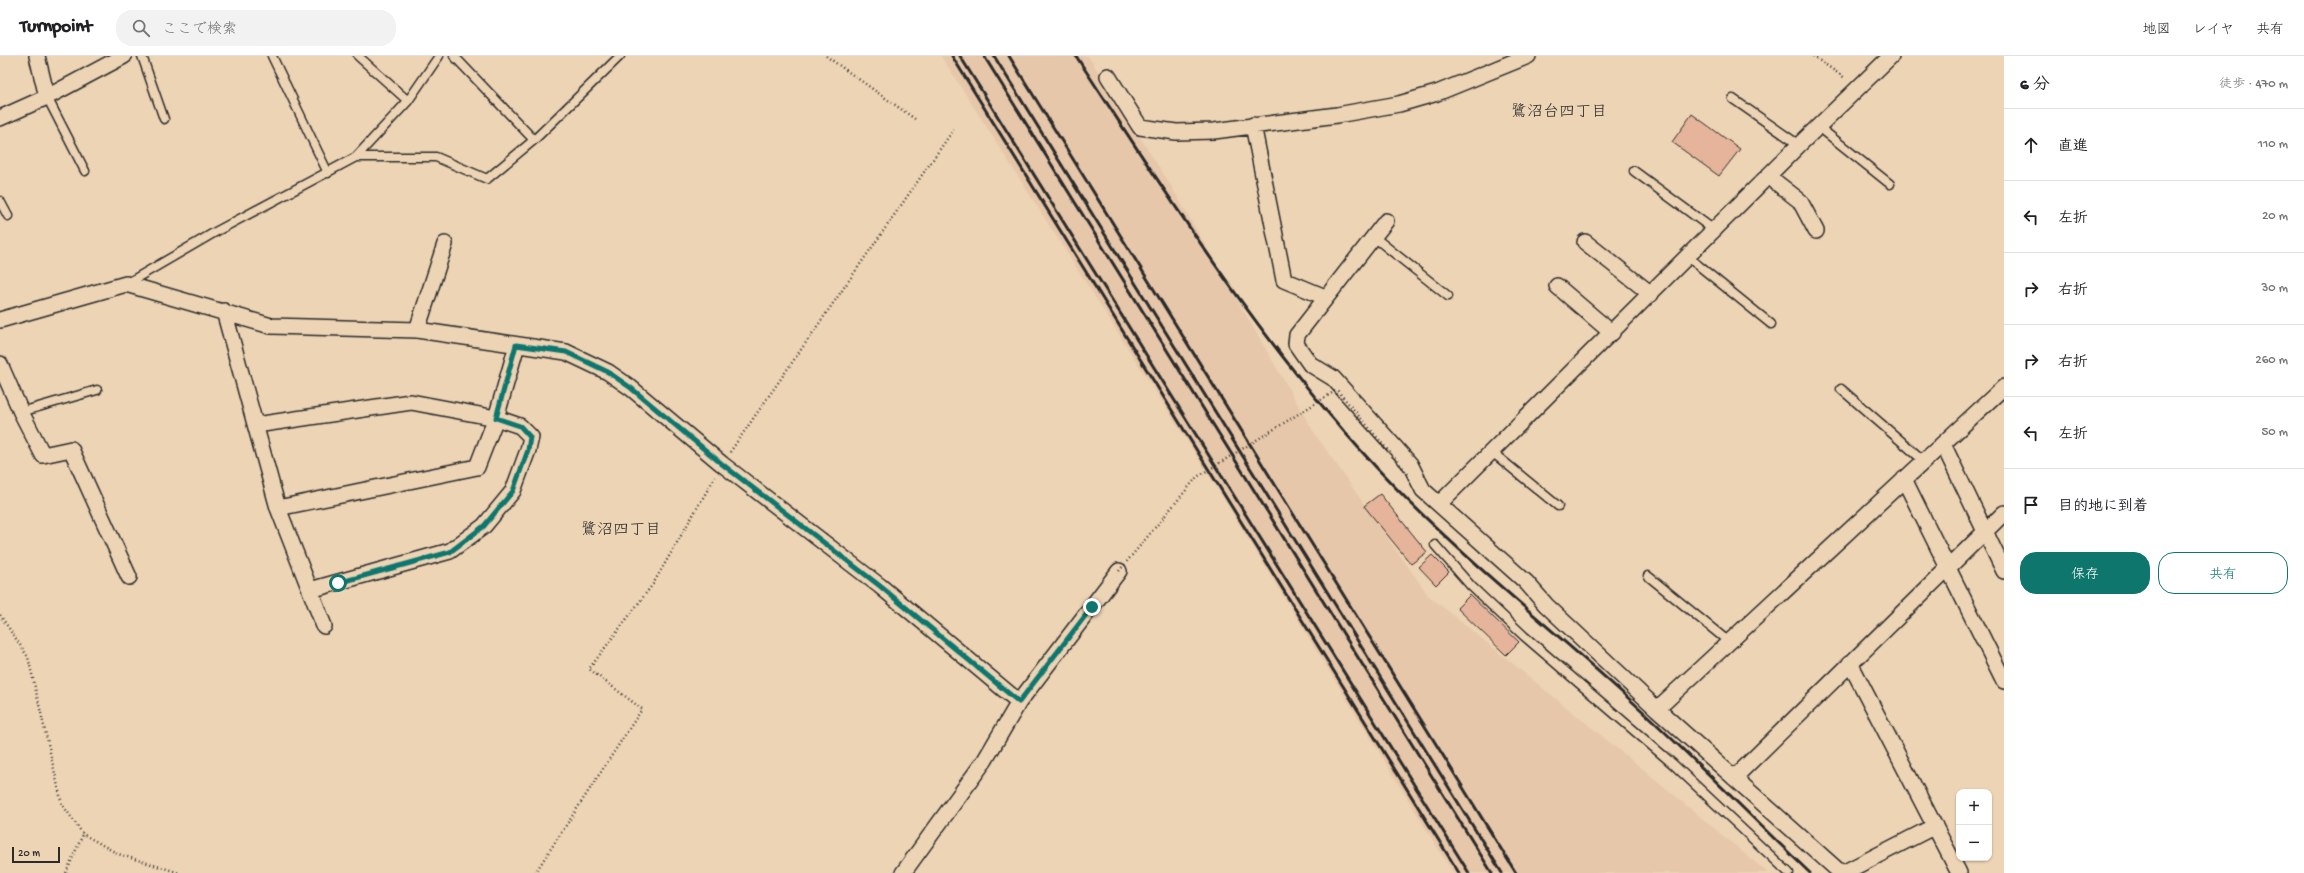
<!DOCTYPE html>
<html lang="ja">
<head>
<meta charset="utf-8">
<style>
  :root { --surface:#fff; --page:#f2f2f2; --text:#202124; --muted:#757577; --line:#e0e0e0; --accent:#0f766e }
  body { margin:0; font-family:"Gochi Hand","Klee One",sans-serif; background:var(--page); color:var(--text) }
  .controls { position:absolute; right:12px; bottom:12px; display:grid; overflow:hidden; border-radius:8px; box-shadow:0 1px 3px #0004 }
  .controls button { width:36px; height:36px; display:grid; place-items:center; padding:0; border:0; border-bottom:1px solid var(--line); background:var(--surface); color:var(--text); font:20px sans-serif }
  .scale { position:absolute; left:12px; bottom:10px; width:48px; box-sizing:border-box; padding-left:4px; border:2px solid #2b2b2b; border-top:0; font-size:11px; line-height:14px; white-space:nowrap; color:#2b2b2b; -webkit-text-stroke:3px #edd4b5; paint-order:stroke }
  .stop { position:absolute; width:12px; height:12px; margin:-9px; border:3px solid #0f766e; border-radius:50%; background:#fff }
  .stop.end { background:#0f766e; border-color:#fff; box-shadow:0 1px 4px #0008 }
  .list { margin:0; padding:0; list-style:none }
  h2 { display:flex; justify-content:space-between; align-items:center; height:52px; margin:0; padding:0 16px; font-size:17px }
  h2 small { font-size:13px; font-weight:400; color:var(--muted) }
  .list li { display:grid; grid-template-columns:26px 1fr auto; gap:12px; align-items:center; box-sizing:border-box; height:72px; padding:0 16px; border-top:1px solid var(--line) }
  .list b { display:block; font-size:15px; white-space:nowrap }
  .list em { font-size:13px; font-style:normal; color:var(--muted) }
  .actions { display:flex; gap:8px; padding:12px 16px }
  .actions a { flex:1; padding:9px 0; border:1px solid var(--accent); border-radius:16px; text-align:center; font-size:14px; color:var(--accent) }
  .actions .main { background:var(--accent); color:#fff }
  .icon { flex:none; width:22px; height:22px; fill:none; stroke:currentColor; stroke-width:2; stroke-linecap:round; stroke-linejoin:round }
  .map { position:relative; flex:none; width:2004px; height:817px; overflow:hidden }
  header { display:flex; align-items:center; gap:24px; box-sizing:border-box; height:56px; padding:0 20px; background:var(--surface); border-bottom:1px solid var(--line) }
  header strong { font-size:19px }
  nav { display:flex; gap:22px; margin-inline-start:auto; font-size:14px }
  .search { width:280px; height:36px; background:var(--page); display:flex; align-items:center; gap:10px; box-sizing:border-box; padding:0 14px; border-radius:16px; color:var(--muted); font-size:15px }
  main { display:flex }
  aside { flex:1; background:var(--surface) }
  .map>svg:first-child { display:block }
</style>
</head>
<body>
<header>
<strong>Turnpoint</strong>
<div class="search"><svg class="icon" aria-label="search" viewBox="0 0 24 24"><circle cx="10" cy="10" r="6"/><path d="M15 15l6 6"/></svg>ここで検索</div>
<nav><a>地図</a><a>レイヤ</a><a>共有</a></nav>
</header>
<main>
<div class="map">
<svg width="2004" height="817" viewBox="0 0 2004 817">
  <rect width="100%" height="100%" fill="#edd4b5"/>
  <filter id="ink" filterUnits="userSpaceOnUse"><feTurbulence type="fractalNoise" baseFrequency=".025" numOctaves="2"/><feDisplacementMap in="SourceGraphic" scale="8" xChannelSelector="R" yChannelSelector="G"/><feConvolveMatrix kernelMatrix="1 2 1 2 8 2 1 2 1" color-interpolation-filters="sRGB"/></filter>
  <g filter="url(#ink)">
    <path fill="#e7c7aa" d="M941,0H1088L1170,128L1315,378L1428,539L1644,714L1768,817H1453L1214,427Z"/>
    <path fill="#e6b49a" stroke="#2b2b2b" d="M1692,58L1740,93L1719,120L1672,86Z
      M1380,438L1427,496L1411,508L1364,450Z
      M1432,499L1449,516L1436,529L1419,511Z
      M1470,539L1519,586L1506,599L1457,552Z"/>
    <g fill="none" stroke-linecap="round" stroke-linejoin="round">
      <g stroke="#2b2b2b" stroke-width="11">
        <path id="lane" d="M142,0L164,63
          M272,0L328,117
          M358,0L408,45
          M454,0L534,84
          M47,41L85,115
          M1733,43L1799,89
          M1819,71L1890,128
          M356,101H436L487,123L534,84L620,0
          M1634,115L1714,174
          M0,145L8,160
          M1374,181L1448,240
          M1688,201L1771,268
          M126,228L217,175L356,101L408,45L439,0
          M1841,333L1924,405
          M21,356L97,334
          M1492,396L1558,450
          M1435,489L1471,530L1524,580L1673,708L1789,817
          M1648,520L1729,586"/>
      </g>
      <g stroke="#2b2b2b" stroke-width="18">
        <path id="street" d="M37,0L47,41
          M1108,20L1140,71L1176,76L1214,75L1337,59L1399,48L1437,37L1528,0
          M0,62L47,41L124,0
          M1253,69L1284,224L1325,241
          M1768,120L1800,145L1816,175
          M1386,165L1297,279L1296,288L1310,308L1333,322L1410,408L1423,434L1526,526L1546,549L1657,653L1841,817
          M1585,186L1651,238
          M1557,230L1612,277
          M224,255L278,452L324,570
          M0,264L126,228L271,270L417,274L566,296L608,316L631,332L722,408L880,530L1019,646
          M417,274L445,188
          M0,308L21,356L43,399L71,393L129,521
          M256,369L411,346L496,362L520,370L531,381L528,394L513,435L484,470L450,495L310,534
          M1943,388L2004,515
          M1904,423L2004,625
          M1439,448L1799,89L1891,0
          M278,452L477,411L496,362L517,289
          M1850,607L1959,817
          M1657,653L2004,331
          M1734,722L2004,457
          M903,817L985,704L1019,646L1119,515
          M1843,817L1935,770"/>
      </g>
      <path stroke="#2b2b2b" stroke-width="2.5" stroke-dasharray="1 3" stroke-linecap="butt" d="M826,0L915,63
        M1813,0L1845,22
        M730,396L954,73
        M0,559L28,601L62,748L83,778L118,798L180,817
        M66,817L83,778
        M535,817L642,653L589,613L653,528L715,421"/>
      <use href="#lane" stroke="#edd4b5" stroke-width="8"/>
      <use href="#street" stroke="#edd4b5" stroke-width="15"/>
      <path stroke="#2b2b2b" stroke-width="3" d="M952,0L1459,817
        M960,0L1469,817
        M984,0L1492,817
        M994,0L1502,817
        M1009,0L1516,817
        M1076,0C1174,149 1267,298 1392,428C1465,504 1548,569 1626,640C1689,697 1748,758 1810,817"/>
      <path stroke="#2b2b2b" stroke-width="2.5" stroke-dasharray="1 3" stroke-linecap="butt" d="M1119,515L1197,421L1337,334L1408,418"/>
    </g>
  </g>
  <g fill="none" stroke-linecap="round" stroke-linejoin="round" filter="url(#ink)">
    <path stroke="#0f766e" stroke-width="5" d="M338,527L450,496L484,470L513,435L528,394L530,381L520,370L496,362L516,289L566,296L608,316L631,332L722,408L880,530L1019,646L1092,551"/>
  </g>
  <g text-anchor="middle" stroke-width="3.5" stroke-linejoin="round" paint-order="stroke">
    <g font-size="16" fill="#2b2b2b" stroke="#edd4b5">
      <text x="1559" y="60">鷺沼台四丁目</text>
      <text x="621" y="478">鷺沼四丁目</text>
    </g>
  </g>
</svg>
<div class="controls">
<button>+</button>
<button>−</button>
</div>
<div class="scale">20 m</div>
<div class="stop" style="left:338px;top:527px"></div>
<div class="stop end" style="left:1092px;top:551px"></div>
</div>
<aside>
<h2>6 分<small>徒歩 · 470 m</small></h2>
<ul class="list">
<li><svg class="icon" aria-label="ahead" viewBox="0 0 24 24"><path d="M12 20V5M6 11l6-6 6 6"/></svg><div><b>直進</b></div><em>110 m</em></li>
<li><svg class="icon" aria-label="left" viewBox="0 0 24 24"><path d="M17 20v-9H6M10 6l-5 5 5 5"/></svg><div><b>左折</b></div><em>20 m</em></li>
<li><svg class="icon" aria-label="right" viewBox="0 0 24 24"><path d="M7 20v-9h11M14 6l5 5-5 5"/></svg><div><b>右折</b></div><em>30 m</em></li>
<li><svg class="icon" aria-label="right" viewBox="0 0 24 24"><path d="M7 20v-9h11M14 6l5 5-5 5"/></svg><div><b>右折</b></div><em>260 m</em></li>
<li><svg class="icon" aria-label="left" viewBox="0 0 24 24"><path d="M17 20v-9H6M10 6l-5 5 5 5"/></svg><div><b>左折</b></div><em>50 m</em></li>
<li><svg class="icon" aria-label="arrive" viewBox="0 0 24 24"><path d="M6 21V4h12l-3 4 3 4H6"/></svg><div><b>目的地に到着</b></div></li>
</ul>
<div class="actions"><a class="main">保存</a><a>共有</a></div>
</aside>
</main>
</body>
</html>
